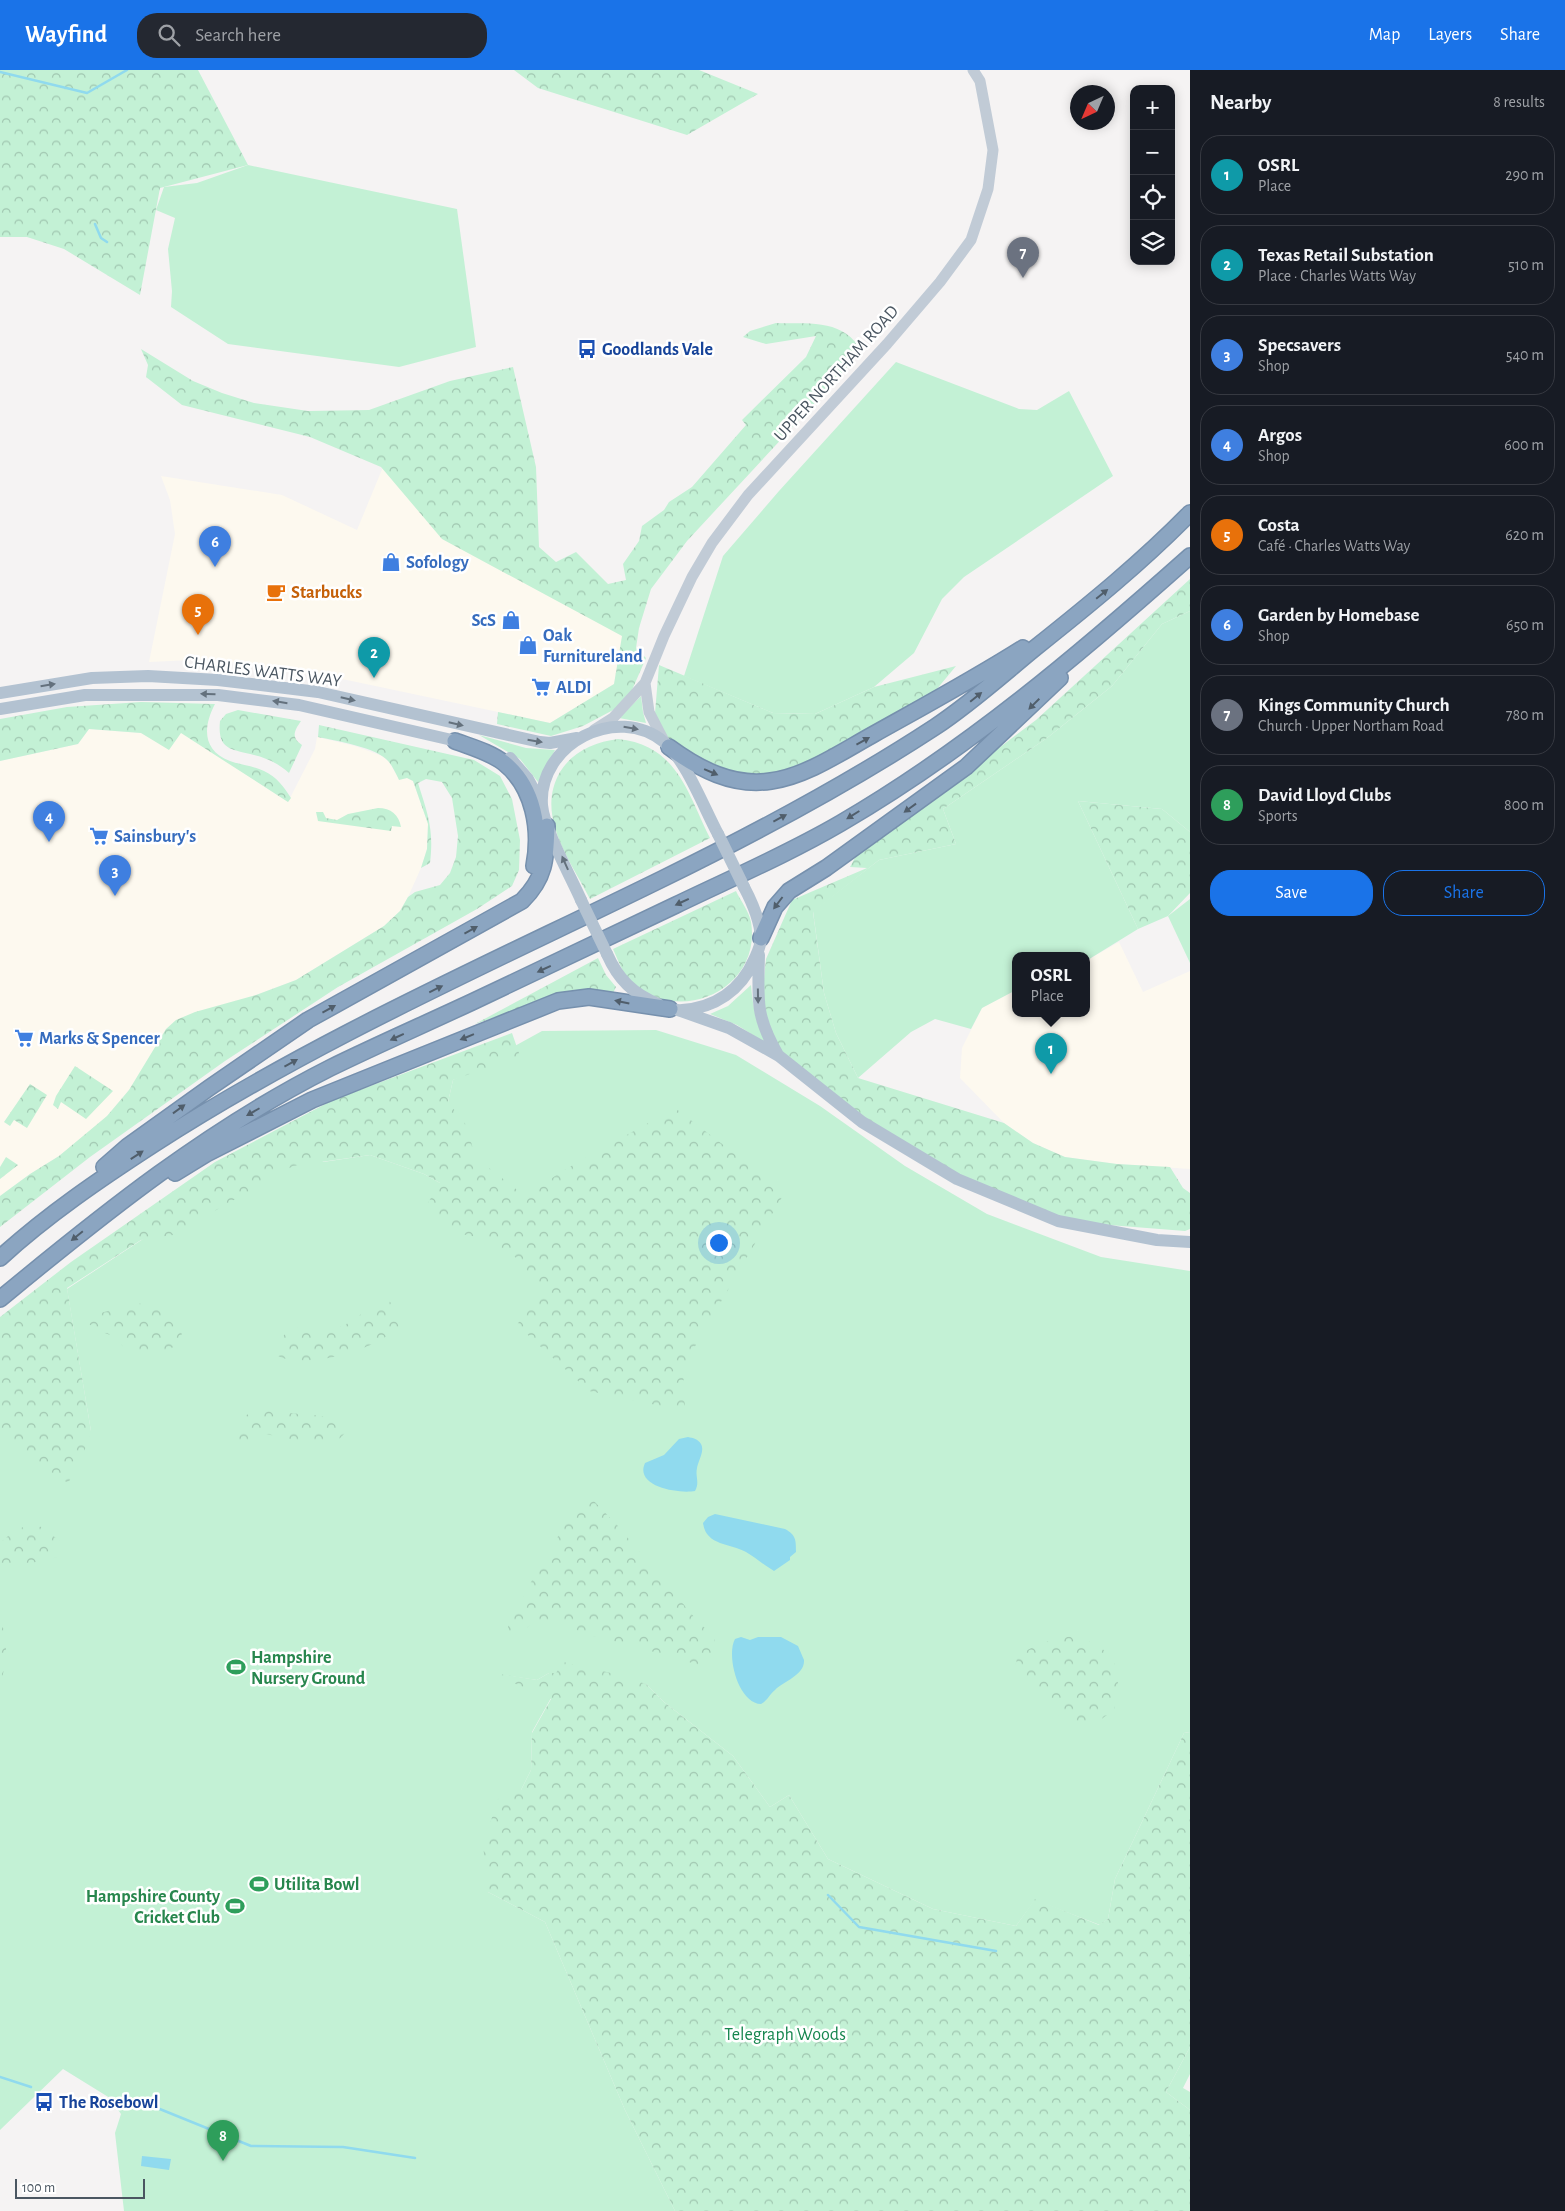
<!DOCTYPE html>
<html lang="en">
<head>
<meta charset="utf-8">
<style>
  :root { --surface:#171b24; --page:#242831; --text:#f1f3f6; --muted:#9ea1a6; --line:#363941; --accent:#1a73e8 }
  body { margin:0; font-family:"Alegreya Sans",sans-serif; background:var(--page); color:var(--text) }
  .controls { position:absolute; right:15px; top:15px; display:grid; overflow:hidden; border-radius:10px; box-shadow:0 2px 12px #0003 }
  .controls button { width:45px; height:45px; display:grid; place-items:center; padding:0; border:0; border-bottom:1px solid var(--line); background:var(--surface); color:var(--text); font:25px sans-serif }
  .compass { position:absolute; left:1070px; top:15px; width:45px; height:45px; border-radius:50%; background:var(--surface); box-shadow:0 2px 12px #0003; rotate:224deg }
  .scale { position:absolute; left:15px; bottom:12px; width:130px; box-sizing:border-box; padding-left:5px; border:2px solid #4a5661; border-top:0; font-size:14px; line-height:18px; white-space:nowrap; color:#4a5661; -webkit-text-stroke:4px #fff; paint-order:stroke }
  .you { position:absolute; left:718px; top:1172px; width:18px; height:18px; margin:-12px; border:4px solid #fff; border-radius:50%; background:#1a73e8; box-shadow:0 0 0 8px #1a73e833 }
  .badge { display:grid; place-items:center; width:32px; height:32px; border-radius:50%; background:var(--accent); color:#fff; font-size:16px; font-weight:700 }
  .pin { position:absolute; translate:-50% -41px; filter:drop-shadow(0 1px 2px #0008) }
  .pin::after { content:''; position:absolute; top:26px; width:18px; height:15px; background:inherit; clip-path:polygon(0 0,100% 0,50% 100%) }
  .popup { position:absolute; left:1012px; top:882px; width:78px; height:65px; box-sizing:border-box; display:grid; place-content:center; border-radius:10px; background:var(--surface); filter:drop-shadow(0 1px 4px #0005); font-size:16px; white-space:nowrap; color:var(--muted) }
  .popup b { font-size:19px; color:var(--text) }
  .popup::after { content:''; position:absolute; left:50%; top:100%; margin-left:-10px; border:10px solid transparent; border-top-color:var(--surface) }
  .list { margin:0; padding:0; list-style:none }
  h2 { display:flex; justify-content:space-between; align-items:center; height:65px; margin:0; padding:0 20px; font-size:21px }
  h2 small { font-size:16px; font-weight:400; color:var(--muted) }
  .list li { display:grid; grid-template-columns:32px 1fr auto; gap:15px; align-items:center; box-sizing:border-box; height:80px; margin:0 10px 10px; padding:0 10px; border:1px solid var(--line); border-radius:20px }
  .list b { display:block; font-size:19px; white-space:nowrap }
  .list p { margin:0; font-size:16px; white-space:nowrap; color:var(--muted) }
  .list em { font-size:16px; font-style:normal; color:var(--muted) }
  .actions { display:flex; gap:10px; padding:15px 20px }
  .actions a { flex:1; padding:11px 0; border:1px solid var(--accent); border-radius:20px; text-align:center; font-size:18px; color:var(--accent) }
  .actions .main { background:var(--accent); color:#fff }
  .icon { flex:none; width:28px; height:28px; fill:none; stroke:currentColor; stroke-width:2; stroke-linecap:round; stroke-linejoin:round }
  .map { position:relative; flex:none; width:1190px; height:2141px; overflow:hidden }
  header { display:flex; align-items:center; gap:30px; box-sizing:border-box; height:70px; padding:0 25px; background:var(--accent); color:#fff }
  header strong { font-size:24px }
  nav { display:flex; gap:28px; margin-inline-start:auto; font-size:18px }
  .search { width:350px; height:45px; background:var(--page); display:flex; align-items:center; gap:12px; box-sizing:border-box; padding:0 18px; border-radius:20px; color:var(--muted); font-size:19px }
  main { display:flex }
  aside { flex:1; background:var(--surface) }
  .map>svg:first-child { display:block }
</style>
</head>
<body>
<header>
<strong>Wayfind</strong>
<div class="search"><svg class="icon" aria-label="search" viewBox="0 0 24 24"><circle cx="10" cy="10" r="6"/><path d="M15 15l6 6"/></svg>Search here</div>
<nav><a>Map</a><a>Layers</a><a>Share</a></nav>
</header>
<main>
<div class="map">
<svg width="1190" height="2141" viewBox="0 0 1190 2141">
  <defs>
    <pattern id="forest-crowns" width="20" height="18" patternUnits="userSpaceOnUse" patternTransform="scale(1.25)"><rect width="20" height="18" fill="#c3f1d5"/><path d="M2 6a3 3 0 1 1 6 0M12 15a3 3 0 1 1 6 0" fill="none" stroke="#a0c6b0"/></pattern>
  </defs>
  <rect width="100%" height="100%" fill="#f5f3f3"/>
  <path fill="#fdf9ef" d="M383,397L623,566L614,614L550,653L347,610L213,589L149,592L175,464L170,430L161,406L282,425L357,460Z
    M89,659L141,663L169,679L181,662L288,732L315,679L317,667L355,676L382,686L389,692L399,709L407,708L413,711L428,754L427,779L421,798L408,827L400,841L384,856L296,910L256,925L143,1000L129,1020L107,1046L87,1064L59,1086L30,1104L0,1126V691L78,674Z
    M1119,872L1143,922L1190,901V1099L1117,1094L1065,1087L1033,1073L1004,1053L960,1008L962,978L982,938L1016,920V943H1086V891Z"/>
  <path fill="#c3f1d5" d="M248,95L457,139L476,277L399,297L228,274L171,237L172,221L168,179L175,148L156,140L164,117L197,113Z
    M896,292L1019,339L1037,340L1069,321L1113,406L964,507L942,529L914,583L874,617L815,644L773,643L684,606L723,486L779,421Z
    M1190,541V762L1162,739L1078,731L1138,859L1086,891V885H1016V920L982,938L971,959L935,949L911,962L858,1008L836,963L824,923L813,841L879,790L956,774L943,739L1047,668L1112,616L1162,554Z
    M641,626L643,642L646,653L619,648Z
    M479,665L526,678L555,680L538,712L520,689Z
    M1190,829V893L1168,846Z
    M751,915C753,938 756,955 767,974L737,955L710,944L728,936Z
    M656,960L736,985L820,1036L905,1096L987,1144L1101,1187L1190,1201V1662L1184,1663L1115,1809L1108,1849L1100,1855L1035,1830L1016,1856L933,1839L828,1789L789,1725L770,1737L733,1686L664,1632L646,1614L556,1603H549L537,1610L495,1604L551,1628L532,1662L531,1700L521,1720L488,1822L545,1852L625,2040L675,2141H124L115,2063L121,2044L116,2037L118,2033L63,1999L0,2060V1366L91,1361L67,1219L298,1067L323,1092L370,1085L424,1104L440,1113L448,1032L453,1010L542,961Z
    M1190,1977V2004L1183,2018L1190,2022V2040L1166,2022Z"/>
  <path fill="url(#forest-crowns)" d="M0,0H198L248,95L160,118L140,225L64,179L27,167H0Z
    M514,0H699L758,24L687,65L538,18Z
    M776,253C805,254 841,249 858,276L856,286L838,308L687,471L651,519L639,558L636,578L646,588L632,620L617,638L583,656L551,666L497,654L498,642L550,653L614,614L622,566L442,469L381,397L310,367L182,335L146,307L148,295L141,279L193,311L222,323L254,333L308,341L369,340L450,311L513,297L536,397L539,477L556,492L576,482L608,514L626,510L623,494L639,471L642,456L664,440L669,432L692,417L746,355L742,350L806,287L816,266L766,274L743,267L750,261Z
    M1190,509V541L1162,554L1112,616L1047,668L943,739L956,774L879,790L813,842L824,923L836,963L858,1008L1004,1053L1033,1073L1065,1087L1117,1094L1170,1097L1183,1118L1190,1123V1159L1185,1161L1058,1151L957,1109L862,1052L779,986L760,947L766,889L792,830L867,798L850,797L856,786L1036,650Z
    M659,595L773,643L815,644L874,617L956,596L922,637L813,698L743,712L669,677L655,643Z
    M141,632L215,634C203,657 202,680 230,691C241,695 254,696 264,701C277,707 284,717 291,728L288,732L181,663L169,680L141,663L89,659L78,674L0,691V649L67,637Z
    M238,640L301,651C295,660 290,667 302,675L289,703C279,694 267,688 254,685C232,679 217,681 220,651L226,644Z
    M319,655L474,690L500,706L512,729L520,770L519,800L512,816L477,839L338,917L225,991L90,1087L0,1157V1126L30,1104L59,1086L107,1046L129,1020L166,959L176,950L195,942L256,925L296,910L384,856L400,841L408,827L415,822L440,815L450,803L456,787L458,766L452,728L442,712L426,709L418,713C428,745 434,759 430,793L421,798L427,779L428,754L413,711L407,708L399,710C396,704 393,697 389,692C377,677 336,671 318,667Z
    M618,669C677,675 687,722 710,768L590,829C570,790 535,745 560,702C573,681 595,672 618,669Z
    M1078,731L1162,739L1190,762V823L1168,846L1138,859Z
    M378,738C391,738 399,745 401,757L392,756L391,761L318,751L316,742H323L326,748L337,750L348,744Z
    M736,821C740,830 749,841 751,852C762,919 680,957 631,912C623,904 618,890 613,879Z
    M598,888L606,905L616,917L612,925L572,921L475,954Z
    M512,963L520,986L453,1010L448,1032L467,1056L475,1087L525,1126L564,1100L675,1038L785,1122L683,1297L685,1341L589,1321L517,1255L539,1220L520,1190L482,1168L451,1162L426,1136L440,1113L424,1104L370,1085L293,1096L173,1165L141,1170L67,1218L91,1361L81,1391L68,1413L0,1369V1247L71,1192L215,1092L333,1030Z
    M75,996L113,1021L86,1049L61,1032L58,1039L53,1035L56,1026Z
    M30,1014L47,1025L27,1058L14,1050L10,1056L4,1052Z
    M6,1087L18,1095L0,1109V1097Z
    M386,1228C396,1237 399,1245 400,1258C386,1267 371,1276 355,1281C336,1288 294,1296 276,1285C278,1275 282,1264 291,1259C300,1253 320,1262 333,1259C354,1255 366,1236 386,1228Z
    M137,1233L152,1236L164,1242L179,1254L183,1269C165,1288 130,1294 116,1267L99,1261L89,1254L93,1245Z
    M265,1340C291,1345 319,1343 345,1351L346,1362L337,1371L318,1375L261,1363L246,1374L233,1369L238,1350L250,1343Z
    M591,1428L617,1455L700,1554L715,1566L713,1585L699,1595C665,1585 631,1575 597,1567C573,1561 560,1549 534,1550L522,1563L508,1564V1554L542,1492L554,1475L564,1453L577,1433Z
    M28,1455L42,1457L66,1476L59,1487L22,1495L0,1506L1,1472L14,1461Z
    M0,1549C9,1570 7,1593 0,1615Z
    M1073,1566C1116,1578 1124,1597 1114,1640L1089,1658L1074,1657L1057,1644L1043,1629L1033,1613L1015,1598L1017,1588C1036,1572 1049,1570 1073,1566Z
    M563,1592L611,1603L646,1614L664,1632L733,1686L770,1737L789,1725L828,1789L933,1839L1016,1856L1035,1829L1099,1855L1108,1849L1115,1809L1184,1663L1190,1662V1977L1166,2022L1190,2040V2141H675L625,2040L545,1852L488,1822L483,1775L500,1723L521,1720L531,1700L532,1663L551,1629L487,1602L537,1610L549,1603H556Z"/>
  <path fill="#90daee" d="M688,1367C693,1368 698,1369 701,1374C705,1381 698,1391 697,1398C695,1407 700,1412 695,1421C679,1424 634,1417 645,1393L664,1385L679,1369Z
    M715,1444L785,1459C796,1465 796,1470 796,1482L790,1487V1490L774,1501L771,1499C762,1494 755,1487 746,1482C730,1473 706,1476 703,1453L708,1447Z
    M741,1567L750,1570L758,1567H781L798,1576L804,1590C805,1605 784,1611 775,1620C769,1625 768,1630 761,1634C738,1633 726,1585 735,1569Z
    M142,2086L171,2089L169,2100L141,2096Z"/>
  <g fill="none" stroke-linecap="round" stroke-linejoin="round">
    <path stroke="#90daee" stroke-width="2.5" d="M0,2L87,23L127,0
      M95,154L101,168L107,172
      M828,1825L859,1857L996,1881
      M0,2007L31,2017
      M140,2031L251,2076L343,2077L415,2088"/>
    <g stroke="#7690ad" stroke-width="18">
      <path id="highway" d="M455,671C471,677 490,682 504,693C534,717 541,760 534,796
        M669,677C699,699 733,717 771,711C807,706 843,681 874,664C924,636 974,609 1023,578
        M761,868L775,837L789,821L826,798L966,697L1060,608
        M104,1097L128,1076L209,1018L308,950L522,831C546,807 546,788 547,756
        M175,1103L206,1084L312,1030L558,931L589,927L670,939
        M0,1188C47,1145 100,1109 154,1074C315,970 491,893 662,809C756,763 848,714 935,657C970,634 1002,605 1035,578C1089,535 1142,492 1190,443
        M0,1229C104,1143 209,1059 330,998C377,975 425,954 472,932C540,900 608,868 676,835C732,808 788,784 841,753C968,679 1081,583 1190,486"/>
    </g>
    <path stroke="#c1cbd6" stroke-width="11" d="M645,613L649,642L665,673
      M594,660L613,648L645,613L664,566L692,507L712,473L748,425L887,274L940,212L971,170L988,119L993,80L980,11L973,0"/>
    <path stroke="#b3c2d1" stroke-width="12" d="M0,623L92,608L148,606L218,610L318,622L540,672L550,673L577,668
      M0,639L85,625H218L299,635L465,673
      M510,688L528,709L542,735
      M581,830C571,807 544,759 542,735C538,674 617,633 664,672C686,690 704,738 718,764
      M607,884C618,909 633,924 658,934
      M759,885C758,930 755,945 778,985
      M678,940L729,958L779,986L862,1052L957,1109L1058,1151L1157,1170L1190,1172
      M682,940C715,938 741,920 754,890C757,883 761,876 761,868C760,850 752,832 744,817"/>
    <use href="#highway" stroke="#8ba5c1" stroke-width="15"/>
    <path stroke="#b3c2d1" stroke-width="12" d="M718,764L744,817
      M581,830L607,884"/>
  </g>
  <defs><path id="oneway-solid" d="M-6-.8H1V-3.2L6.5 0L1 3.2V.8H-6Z" transform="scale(1.25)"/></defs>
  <g fill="#505e6b">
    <use href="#oneway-solid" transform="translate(1102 524) rotate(-39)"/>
    <use href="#oneway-solid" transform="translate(976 627) rotate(-39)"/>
    <use href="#oneway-solid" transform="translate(1034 634) rotate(135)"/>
    <use href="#oneway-solid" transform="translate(863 671) rotate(-29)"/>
    <use href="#oneway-solid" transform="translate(711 702) rotate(23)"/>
    <use href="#oneway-solid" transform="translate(910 738) rotate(144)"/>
    <use href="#oneway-solid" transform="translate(853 745) rotate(148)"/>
    <use href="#oneway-solid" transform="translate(780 748) rotate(-28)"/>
    <use href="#oneway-solid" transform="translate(682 832) rotate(155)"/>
    <use href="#oneway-solid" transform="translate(778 833) rotate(127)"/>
    <use href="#oneway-solid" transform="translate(471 860) rotate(-29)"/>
    <use href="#oneway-solid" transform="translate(544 899) rotate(155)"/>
    <use href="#oneway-solid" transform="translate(436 919) rotate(-26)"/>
    <use href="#oneway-solid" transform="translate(622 932) rotate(-168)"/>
    <use href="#oneway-solid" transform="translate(329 939) rotate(-29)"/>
    <use href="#oneway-solid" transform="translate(397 967) rotate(155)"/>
    <use href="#oneway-solid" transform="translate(467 967) rotate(158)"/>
    <use href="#oneway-solid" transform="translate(291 993) rotate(-29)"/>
    <use href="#oneway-solid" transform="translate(179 1039) rotate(-36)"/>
    <use href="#oneway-solid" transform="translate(253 1042) rotate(150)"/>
    <use href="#oneway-solid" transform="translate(137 1085) rotate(-33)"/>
    <use href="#oneway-solid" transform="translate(77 1166) rotate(141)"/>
  </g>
  <g fill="#64717d">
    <use href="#oneway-solid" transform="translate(48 615) rotate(-9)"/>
    <use href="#oneway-solid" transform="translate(208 624) rotate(-178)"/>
    <use href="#oneway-solid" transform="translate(348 629) rotate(13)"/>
    <use href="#oneway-solid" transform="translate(280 632) rotate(-171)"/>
    <use href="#oneway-solid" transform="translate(456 654) rotate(13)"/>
    <use href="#oneway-solid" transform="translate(631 658) rotate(10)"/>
    <use href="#oneway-solid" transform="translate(535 671) rotate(9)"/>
    <use href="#oneway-solid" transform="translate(565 793) rotate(-114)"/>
    <use href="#oneway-solid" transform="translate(758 926) rotate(89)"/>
  </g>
  <defs>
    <g id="bus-bare" transform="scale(1.5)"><path d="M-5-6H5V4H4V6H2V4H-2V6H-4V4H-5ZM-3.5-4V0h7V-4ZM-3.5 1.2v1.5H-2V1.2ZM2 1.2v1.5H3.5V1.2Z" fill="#1a4fb4" stroke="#fff" stroke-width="2.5" paint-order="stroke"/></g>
    <g id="shop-bare" transform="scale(1.5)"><path d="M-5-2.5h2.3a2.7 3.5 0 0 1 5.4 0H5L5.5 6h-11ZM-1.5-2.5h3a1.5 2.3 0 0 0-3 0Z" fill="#3f7fe0" stroke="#fff" stroke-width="2.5" paint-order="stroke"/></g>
    <g id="cafe-bare" transform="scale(1.5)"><path d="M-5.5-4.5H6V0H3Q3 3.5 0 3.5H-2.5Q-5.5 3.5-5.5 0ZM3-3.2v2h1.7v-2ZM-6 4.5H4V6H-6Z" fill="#e8710a" stroke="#fff" stroke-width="2.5" paint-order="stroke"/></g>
    <g id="supermarket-bare" transform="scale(1.5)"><path d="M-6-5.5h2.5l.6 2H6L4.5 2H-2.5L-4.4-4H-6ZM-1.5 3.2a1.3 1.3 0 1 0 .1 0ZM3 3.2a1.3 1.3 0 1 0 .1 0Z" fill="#3f7fe0" stroke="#fff" stroke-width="2.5" paint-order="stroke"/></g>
    <g id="stadium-bare" transform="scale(1.5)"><path d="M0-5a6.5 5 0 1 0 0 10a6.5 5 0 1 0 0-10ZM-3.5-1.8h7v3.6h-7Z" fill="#2e9e5b" stroke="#fff" stroke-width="2.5" paint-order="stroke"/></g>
  </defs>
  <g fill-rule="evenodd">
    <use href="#bus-bare" x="587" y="279"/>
    <use href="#shop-bare" x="391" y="492"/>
    <use href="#cafe-bare" x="276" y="522"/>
    <use href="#shop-bare" x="511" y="550"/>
    <use href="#shop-bare" x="528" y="575"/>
    <use href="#supermarket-bare" x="541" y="617"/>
    <use href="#supermarket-bare" x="99" y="766"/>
    <use href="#supermarket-bare" x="24" y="968"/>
    <use href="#stadium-bare" x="236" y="1597"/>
    <use href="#stadium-bare" x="259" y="1814"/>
    <use href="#stadium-bare" x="235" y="1836"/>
    <use href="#bus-bare" x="44" y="2032"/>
  </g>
  <g text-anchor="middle" stroke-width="5" stroke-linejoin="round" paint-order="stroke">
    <g font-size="18" font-weight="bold" fill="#164399" stroke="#fff" text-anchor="start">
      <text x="602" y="285">Goodlands Vale</text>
      <text x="59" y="2038">The Rosebowl</text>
    </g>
    <g font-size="18" fill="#4a5661" stroke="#fff">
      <text transform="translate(836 303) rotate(-48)" y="6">UPPER NORTHAM ROAD</text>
      <text transform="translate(263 601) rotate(7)" y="6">CHARLES WATTS WAY</text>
    </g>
    <g font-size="18" font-weight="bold" fill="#366cbe" stroke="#fff" text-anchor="start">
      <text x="406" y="498">Sofology</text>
      <text x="496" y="556" text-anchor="end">ScS</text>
      <text x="543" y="571">Oak<tspan x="543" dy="21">Furnitureland</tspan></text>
      <text x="556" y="623">ALDI</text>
      <text x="114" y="772">Sainsbury's</text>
      <text x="39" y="974">Marks &amp; Spencer</text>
    </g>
    <g font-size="18" font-weight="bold" fill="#c56008" stroke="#fff" text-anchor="start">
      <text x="291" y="528">Starbucks</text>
    </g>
    <g font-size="18" font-weight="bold" fill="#27864d" stroke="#fff" text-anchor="start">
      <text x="251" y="1593">Hampshire<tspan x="251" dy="21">Nursery Ground</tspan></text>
      <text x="274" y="1820">Utilita Bowl</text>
      <text x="220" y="1832" text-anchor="end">Hampshire County<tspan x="220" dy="21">Cricket Club</tspan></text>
    </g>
    <g font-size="18" fill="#17864f" stroke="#fff">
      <text x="785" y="1970">Telegraph Woods</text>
    </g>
  </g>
</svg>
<div class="controls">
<button>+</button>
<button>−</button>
<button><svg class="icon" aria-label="locate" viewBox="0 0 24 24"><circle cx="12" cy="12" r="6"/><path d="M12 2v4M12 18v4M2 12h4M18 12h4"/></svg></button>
<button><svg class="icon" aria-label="layers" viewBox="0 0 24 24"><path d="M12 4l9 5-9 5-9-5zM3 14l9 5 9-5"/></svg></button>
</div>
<svg class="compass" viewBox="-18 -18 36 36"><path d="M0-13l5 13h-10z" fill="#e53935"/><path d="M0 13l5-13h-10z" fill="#9ea1a6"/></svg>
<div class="scale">100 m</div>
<div class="you"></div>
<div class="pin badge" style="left:1051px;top:1004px;background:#0f9aa8">1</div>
<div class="popup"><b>OSRL</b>Place</div>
<div class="pin badge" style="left:374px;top:608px;background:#0f9aa8">2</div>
<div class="pin badge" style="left:115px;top:826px;background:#3f7fe0">3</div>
<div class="pin badge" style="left:49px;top:772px;background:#3f7fe0">4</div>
<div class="pin badge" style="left:198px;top:565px;background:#e8710a">5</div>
<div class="pin badge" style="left:215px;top:497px;background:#3f7fe0">6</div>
<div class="pin badge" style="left:1023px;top:208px;background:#6b7280">7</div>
<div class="pin badge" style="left:223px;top:2091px;background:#2e9e5b">8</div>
</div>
<aside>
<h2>Nearby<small>8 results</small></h2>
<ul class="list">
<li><span class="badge" style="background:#0f9aa8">1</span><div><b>OSRL</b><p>Place</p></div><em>290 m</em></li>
<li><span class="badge" style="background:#0f9aa8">2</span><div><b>Texas Retail Substation</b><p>Place · Charles Watts Way</p></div><em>510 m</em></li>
<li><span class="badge" style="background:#3f7fe0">3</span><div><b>Specsavers</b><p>Shop</p></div><em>540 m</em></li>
<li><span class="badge" style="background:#3f7fe0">4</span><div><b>Argos</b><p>Shop</p></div><em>600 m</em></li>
<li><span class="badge" style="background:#e8710a">5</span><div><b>Costa</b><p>Café · Charles Watts Way</p></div><em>620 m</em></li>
<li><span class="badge" style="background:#3f7fe0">6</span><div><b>Garden by Homebase</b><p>Shop</p></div><em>650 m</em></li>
<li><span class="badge" style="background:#6b7280">7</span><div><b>Kings Community Church</b><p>Church · Upper Northam Road</p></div><em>780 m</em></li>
<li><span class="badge" style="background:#2e9e5b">8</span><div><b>David Lloyd Clubs</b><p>Sports</p></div><em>800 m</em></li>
</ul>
<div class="actions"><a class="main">Save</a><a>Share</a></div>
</aside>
</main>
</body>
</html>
